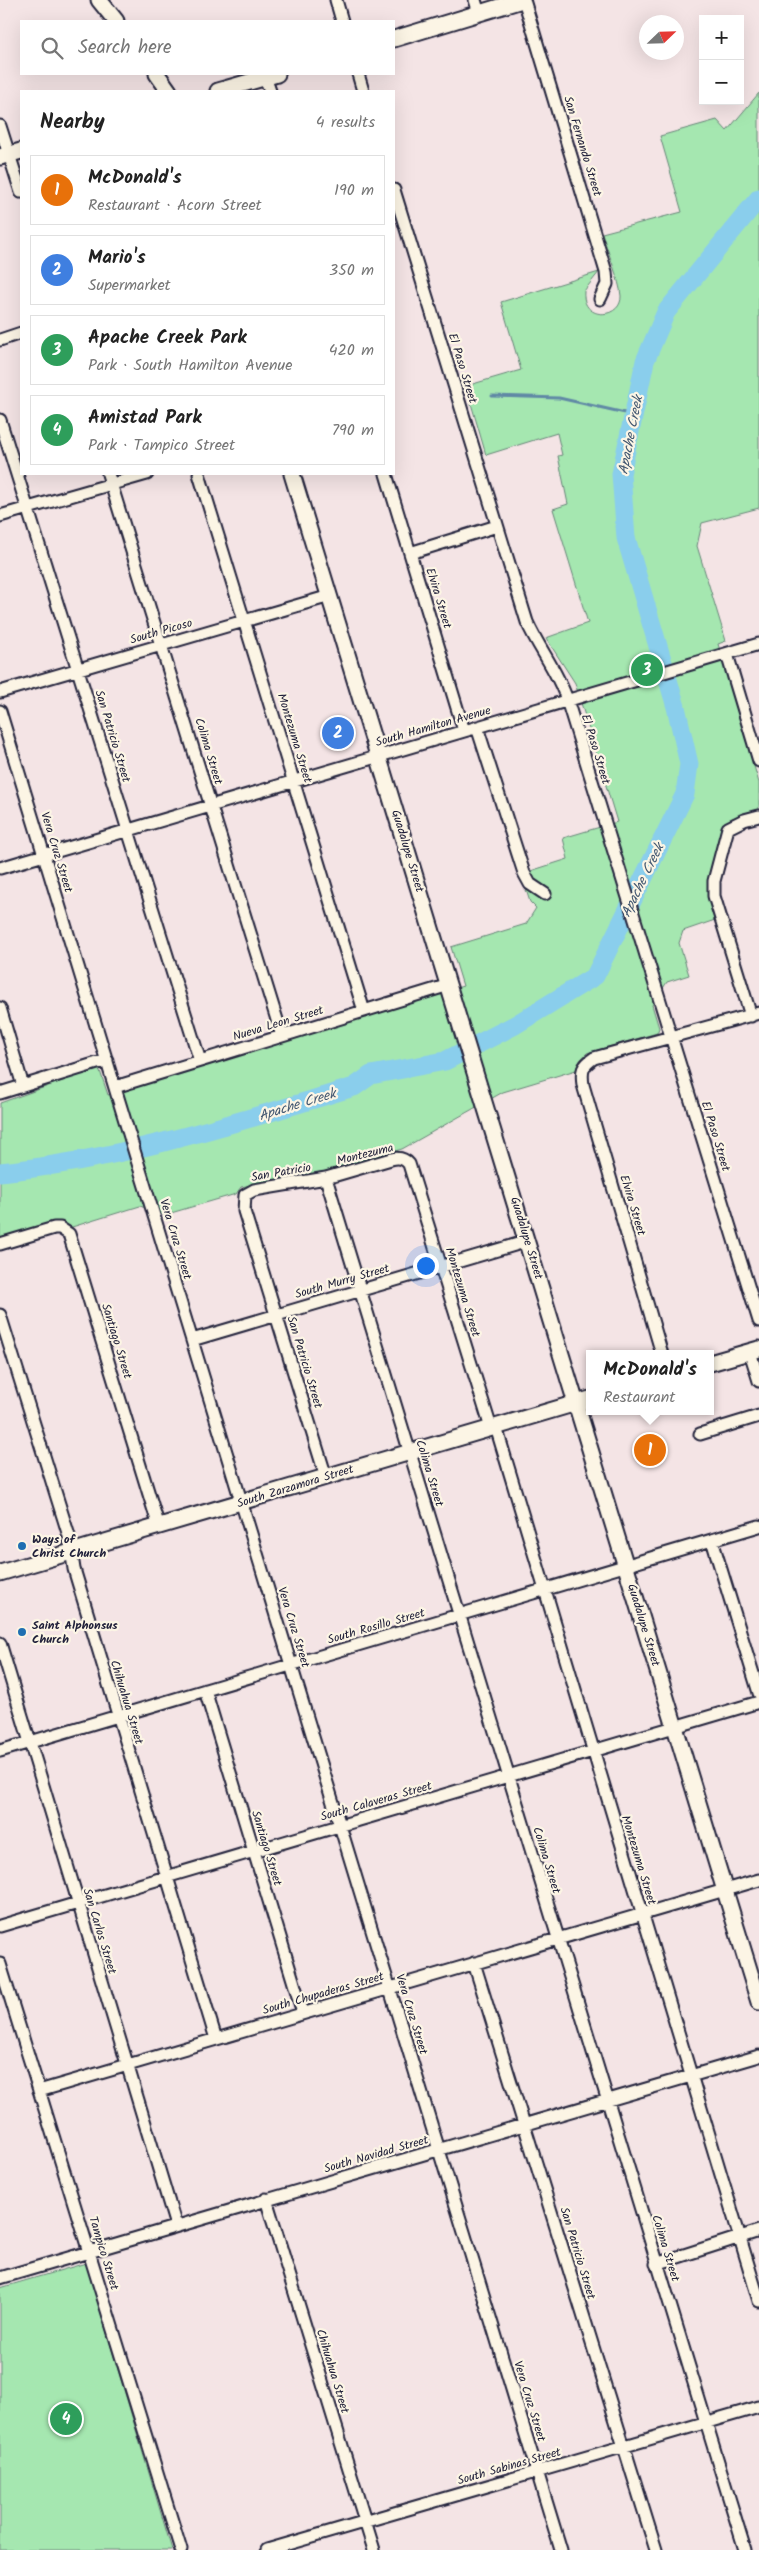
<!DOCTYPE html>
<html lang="en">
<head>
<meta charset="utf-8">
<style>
  :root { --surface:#fff; --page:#f6f6f6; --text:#222; --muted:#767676; --line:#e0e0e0; --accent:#1f6fb2 }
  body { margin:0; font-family:Kalam,sans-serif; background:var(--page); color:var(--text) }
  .controls { position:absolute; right:15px; top:15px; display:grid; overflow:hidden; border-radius:0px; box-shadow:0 5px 20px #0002 }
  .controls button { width:45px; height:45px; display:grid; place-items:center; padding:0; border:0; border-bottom:1px solid var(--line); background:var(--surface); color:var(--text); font:25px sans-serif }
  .compass { position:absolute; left:639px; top:15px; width:45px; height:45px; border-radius:50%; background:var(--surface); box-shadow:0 5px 20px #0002; rotate:67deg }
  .you { position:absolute; left:425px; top:1265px; width:18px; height:18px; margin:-12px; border:4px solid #fff; border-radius:50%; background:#1a73e8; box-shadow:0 0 0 8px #1a73e833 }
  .badge { display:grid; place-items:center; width:32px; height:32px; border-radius:50%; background:var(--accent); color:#fff; font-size:16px; font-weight:700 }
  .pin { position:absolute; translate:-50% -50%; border:2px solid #fff; box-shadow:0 1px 5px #0006 }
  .popup { position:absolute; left:586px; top:1350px; width:128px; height:65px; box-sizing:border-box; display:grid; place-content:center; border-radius:0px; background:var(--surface); filter:drop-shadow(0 1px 4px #0005); font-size:16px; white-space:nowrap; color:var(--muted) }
  .popup b { font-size:19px; color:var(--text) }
  .popup::after { content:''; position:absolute; left:50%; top:100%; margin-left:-10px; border:10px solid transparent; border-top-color:var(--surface) }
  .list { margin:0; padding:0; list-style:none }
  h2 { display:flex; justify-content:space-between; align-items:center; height:65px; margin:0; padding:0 20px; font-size:21px }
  h2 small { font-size:16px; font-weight:400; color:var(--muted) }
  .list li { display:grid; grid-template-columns:32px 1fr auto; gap:15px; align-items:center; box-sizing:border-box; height:70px; margin:0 10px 10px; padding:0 10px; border:1px solid var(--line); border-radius:0px }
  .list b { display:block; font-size:19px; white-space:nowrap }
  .list p { margin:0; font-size:16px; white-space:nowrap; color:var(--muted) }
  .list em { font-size:16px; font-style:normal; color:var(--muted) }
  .icon { flex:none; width:28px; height:28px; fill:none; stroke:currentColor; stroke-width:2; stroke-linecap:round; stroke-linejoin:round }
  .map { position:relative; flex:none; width:759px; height:2550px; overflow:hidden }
  .search { position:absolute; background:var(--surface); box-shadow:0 5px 20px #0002; left:20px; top:20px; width:375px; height:55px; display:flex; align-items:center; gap:12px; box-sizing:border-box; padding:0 18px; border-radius:0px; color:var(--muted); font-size:19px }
  .panel { position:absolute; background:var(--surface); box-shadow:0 5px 20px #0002; left:20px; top:90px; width:375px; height:385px; border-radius:0px }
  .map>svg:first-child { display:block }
</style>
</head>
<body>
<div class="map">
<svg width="759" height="2550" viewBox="0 0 759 2550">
  <rect width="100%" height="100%" fill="#f4e4e5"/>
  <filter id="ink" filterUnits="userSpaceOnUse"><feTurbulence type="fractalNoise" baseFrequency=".02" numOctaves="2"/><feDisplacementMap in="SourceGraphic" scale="10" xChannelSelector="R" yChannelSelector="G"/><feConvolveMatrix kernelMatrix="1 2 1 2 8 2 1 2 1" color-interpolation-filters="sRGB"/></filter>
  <g filter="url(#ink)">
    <path fill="#a5e7b0" stroke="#648476" d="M759,93V508L702,523L697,546L726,641L718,644L759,783V811L732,818L725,824L709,883L708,892L715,920L683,931L679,943L689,975L667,982L652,1005L659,1028L657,1033L587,1053L580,1060L576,1070L503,1092L402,1149L326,1171L241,1187L236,1194L164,1215L140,1206L72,1227L59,1223L0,1239V1103L99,1068L108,1095L463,986L451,947L526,924L536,908L530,902L521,874L568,859L563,838L617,822L575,683L546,638L588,623L553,509L568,504L558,456L562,455L557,433L486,455L466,386L521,370L501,302L599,272L584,291C581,322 622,319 621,296C620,281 607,250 602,233L682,212L660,136L717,120L727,131Z
      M86,2263L172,2550H0V2288Z"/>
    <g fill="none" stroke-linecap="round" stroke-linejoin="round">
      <path stroke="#6089a5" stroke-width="3" d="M492,396L559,398L634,415"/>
      <path stroke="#8aceec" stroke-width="19" d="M0,1172C121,1160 238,1122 354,1087L371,1075L445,1061L515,1025L595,976L685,794L689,764L676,707L626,538L621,474L645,361L666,312L759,198"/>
      <g stroke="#22223b" stroke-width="15">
        <path id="street" d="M336,0L342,21
          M475,0L479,13
          M524,0L606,272L607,284L600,299
          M358,74L363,91
          M265,77L270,91
          M0,126L21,192
          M394,190L527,622C539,649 558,672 567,700L759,1321
          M0,340L21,333
          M0,420L200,1061
          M108,474L282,1036
          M199,474L364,1011
          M386,474L464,731
          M0,516L147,474
          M410,553L497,526
          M727,654L759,761
          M0,692L330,596
          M0,711L561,2550
          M477,727L524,873L530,884L545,894
          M0,868L759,644
          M0,1008L23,1086
          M751,1016L714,896V881L728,828L744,820L759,816
          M115,1087L449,985
          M0,1093L107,1060
          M326,1178L745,2550
          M0,1244L54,1228H60L69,1234L159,1527
          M0,1315L69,1536L74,1569L216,2039
          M192,1340L528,1241
          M750,1352L759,1381
          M662,1354L583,1085C581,1071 582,1066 594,1058L759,1013
          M496,1427L759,2301
          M700,1434L759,1416
          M326,1477L244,1211L245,1195L254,1190L326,1178L391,1159C399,1157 404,1158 409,1164L491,1428
          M712,1540L759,1693
          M0,1643L176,2226
          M205,1690L303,2013
          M0,1751L759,1526
          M0,1926L759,1702
          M474,1963L656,2550
          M0,1964L181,2550
          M39,2091L759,1880
          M266,2199L374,2550
          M656,2264L759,2231
          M0,2278L759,2056
          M267,2550L759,2407"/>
      </g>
      <g stroke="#22223b" stroke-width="19">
        <path id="secondary" d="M99,0L116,21
          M394,39L522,0
          M157,74L169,91
          M218,91L277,74
          M0,157L21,151
          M292,474L759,2002
          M710,1363L759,1349
          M0,1573L590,1399"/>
      </g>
      <use href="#street" stroke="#fcf5e5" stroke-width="11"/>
      <use href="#secondary" stroke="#fcf5e5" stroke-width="15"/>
    </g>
  </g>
  <g fill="#1f6fb2" stroke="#fcf5e5" stroke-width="2">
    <circle cx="22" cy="1546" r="5"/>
    <circle cx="22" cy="1632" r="5"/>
  </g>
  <g text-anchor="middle" stroke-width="4.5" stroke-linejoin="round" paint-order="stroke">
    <g font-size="12" fill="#22223b" stroke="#fcf5e5">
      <text transform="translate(583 146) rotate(73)" y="4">San Fernando Street</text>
      <text transform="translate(463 368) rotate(73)" y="4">El Paso Street</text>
      <text transform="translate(439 598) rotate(73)" y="4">Elvira Street</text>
      <text transform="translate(161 631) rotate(-16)" y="4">South Picoso</text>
      <text transform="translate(433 726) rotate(-16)" y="4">South Hamilton Avenue</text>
      <text transform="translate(113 736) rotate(73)" y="4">San Patricio Street</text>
      <text transform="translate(295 738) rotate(73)" y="4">Montezuma Street</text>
      <text transform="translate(596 749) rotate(73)" y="4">El Paso Street</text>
      <text transform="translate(209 751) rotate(73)" y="4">Colima Street</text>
      <text transform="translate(408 851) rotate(73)" y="4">Guadalupe Street</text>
      <text transform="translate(57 852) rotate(73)" y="4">Vera Cruz Street</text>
      <text transform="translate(278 1023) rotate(-17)" y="4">Nueva Leon Street</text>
      <text transform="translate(716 1136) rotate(73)" y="4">El Paso Street</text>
      <text transform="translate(365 1154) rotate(-14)" y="4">Montezuma</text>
      <text transform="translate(281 1172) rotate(-10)" y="4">San Patricio</text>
      <text transform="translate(633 1205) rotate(73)" y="4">Elvira Street</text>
      <text transform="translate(527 1238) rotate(73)" y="4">Guadalupe Street</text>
      <text transform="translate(176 1239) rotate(73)" y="4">Vera Cruz Street</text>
      <text transform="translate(342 1281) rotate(-16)" y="4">South Murry Street</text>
      <text transform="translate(463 1292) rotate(73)" y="4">Montezuma Street</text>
      <text transform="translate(117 1341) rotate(73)" y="4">Santiago Street</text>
      <text transform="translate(305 1362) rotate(73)" y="4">San Patricio Street</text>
      <text transform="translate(430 1473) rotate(73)" y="4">Colima Street</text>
      <text transform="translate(295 1486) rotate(-17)" y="4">South Zarzamora Street</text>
      <text transform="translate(644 1625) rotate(73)" y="4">Guadalupe Street</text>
      <text transform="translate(376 1626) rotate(-16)" y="4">South Rosillo Street</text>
      <text transform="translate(294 1627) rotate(73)" y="4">Vera Cruz Street</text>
      <text transform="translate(127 1702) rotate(73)" y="4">Chihuahua Street</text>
      <text transform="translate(376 1801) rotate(-16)" y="4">South Calaveras Street</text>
      <text transform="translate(267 1848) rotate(73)" y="4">Santiago Street</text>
      <text transform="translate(547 1860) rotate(73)" y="4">Colima Street</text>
      <text transform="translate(639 1860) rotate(73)" y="4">Montezuma Street</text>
      <text transform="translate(100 1931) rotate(73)" y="4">San Carlos Street</text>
      <text transform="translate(323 1993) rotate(-16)" y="4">South Chupaderas Street</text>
      <text transform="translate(412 2014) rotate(73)" y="4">Vera Cruz Street</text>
      <text transform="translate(376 2154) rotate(-16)" y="4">South Navidad Street</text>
      <text transform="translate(666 2248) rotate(73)" y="4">Colima Street</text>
      <text transform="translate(104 2253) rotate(73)" y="4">Tampico Street</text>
      <text transform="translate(578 2253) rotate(73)" y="4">San Patricio Street</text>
      <text transform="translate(333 2371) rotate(73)" y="4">Chihuahua Street</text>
      <text transform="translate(530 2401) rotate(73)" y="4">Vera Cruz Street</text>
      <text transform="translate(509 2466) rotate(-16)" y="4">South Sabinas Street</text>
    </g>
    <g font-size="12" font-weight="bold" fill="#22223b" stroke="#fcf5e5" text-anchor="start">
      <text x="32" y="1543">Ways of<tspan x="32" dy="14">Christ Church</tspan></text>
      <text x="32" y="1629">Saint Alphonsus<tspan x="32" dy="14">Church</tspan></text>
    </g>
    <g font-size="14" font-style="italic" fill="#415670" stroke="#fcf5e5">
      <text transform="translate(630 435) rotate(-79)" y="5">Apache Creek</text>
      <text transform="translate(642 880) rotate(-64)" y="5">Apache Creek</text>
      <text transform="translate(297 1104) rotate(-17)" y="5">Apache Creek</text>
    </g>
  </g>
</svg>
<div class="controls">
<button>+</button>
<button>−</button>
</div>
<svg class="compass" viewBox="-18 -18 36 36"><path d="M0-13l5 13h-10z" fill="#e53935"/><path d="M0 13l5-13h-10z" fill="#767676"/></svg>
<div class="you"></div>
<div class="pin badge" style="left:650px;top:1450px;background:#e8710a">1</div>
<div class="popup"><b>McDonald's</b>Restaurant</div>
<div class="pin badge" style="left:338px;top:733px;background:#3f7fe0">2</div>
<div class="pin badge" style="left:647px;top:670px;background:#2e9e5b">3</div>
<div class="pin badge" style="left:66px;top:2419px;background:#2e9e5b">4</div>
<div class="search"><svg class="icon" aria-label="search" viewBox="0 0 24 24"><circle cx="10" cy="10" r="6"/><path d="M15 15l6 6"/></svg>Search here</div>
<section class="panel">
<h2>Nearby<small>4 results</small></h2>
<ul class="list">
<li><span class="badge" style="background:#e8710a">1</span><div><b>McDonald's</b><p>Restaurant · Acorn Street</p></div><em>190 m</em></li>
<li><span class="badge" style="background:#3f7fe0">2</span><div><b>Mario's</b><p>Supermarket</p></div><em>350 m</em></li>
<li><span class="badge" style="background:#2e9e5b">3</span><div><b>Apache Creek Park</b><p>Park · South Hamilton Avenue</p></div><em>420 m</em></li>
<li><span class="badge" style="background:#2e9e5b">4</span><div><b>Amistad Park</b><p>Park · Tampico Street</p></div><em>790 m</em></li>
</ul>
</section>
</div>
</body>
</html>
